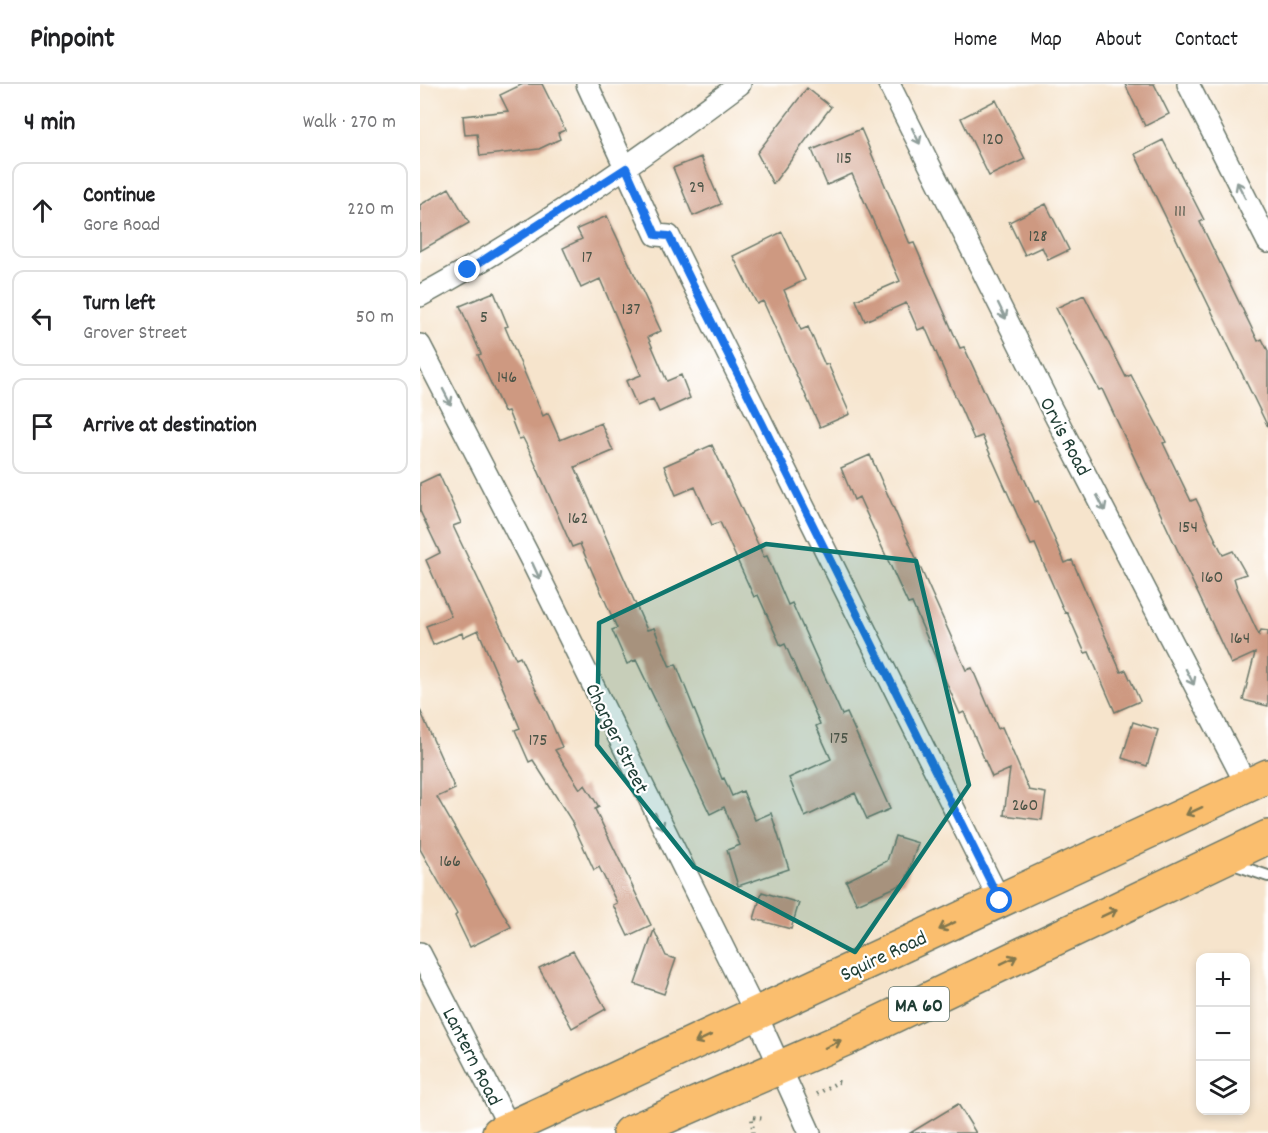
<!DOCTYPE html>
<html lang="en">
<head>
<meta charset="utf-8">
<style>
  :root { --surface:#fff; --page:#f6f6f6; --text:#202124; --muted:#757577; --line:#e0e0e0 }
  body { margin:0; font-family:Dekko,sans-serif; background:var(--page); color:var(--text) }
  .controls { position:absolute; right:18px; bottom:18px; display:grid; overflow:hidden; border-radius:12px; box-shadow:0 3px 9px #0003 }
  .controls button { width:54px; height:54px; display:grid; place-items:center; padding:0; border:0; border-bottom:2px solid var(--line); background:var(--surface); color:var(--text); font:30px sans-serif }
  .stop { position:absolute; width:18px; height:18px; margin:-14px; border:4px solid #1a73e8; border-radius:50%; background:#fff }
  .stop.end { background:#1a73e8; border-color:#fff; box-shadow:0 2px 6px #0008 }
  .list { margin:0; padding:0; list-style:none }
  h2 { display:flex; justify-content:space-between; align-items:center; height:78px; margin:0; padding:0 24px; font-size:26px }
  h2 small { font-size:20px; font-weight:400; color:var(--muted) }
  .list li { display:grid; grid-template-columns:39px 1fr auto; gap:18px; align-items:center; box-sizing:border-box; height:96px; margin:0 12px 12px; padding:0 12px; border:2px solid var(--line); border-radius:12px }
  .list b { display:block; font-size:22px; white-space:nowrap }
  .list p { margin:0; font-size:20px; white-space:nowrap; color:var(--muted) }
  .list em { font-size:20px; font-style:normal; color:var(--muted) }
  .icon { flex:none; width:33px; height:33px; fill:none; stroke:currentColor; stroke-width:2; stroke-linecap:round; stroke-linejoin:round }
  .map { position:relative; flex:none; width:848px; height:1049px; overflow:hidden }
  header { display:flex; align-items:center; gap:36px; box-sizing:border-box; height:84px; padding:0 30px; background:var(--surface); border-bottom:2px solid var(--line) }
  header strong { font-size:28px }
  nav { display:flex; gap:33px; margin-inline-start:auto; font-size:21px }
  main { display:flex }
  aside { flex:1; background:var(--surface) }
  .map>svg:first-child { display:block }
</style>
</head>
<body>
<header>
<strong>Pinpoint</strong>
<nav><a>Home</a><a>Map</a><a>About</a><a>Contact</a></nav>
</header>
<main>
<aside>
<h2>4 min<small>Walk · 270 m</small></h2>
<ul class="list">
<li><svg class="icon" aria-label="ahead" viewBox="0 0 24 24"><path d="M12 20V5M6 11l6-6 6 6"/></svg><div><b>Continue</b><p>Gore Road</p></div><em>220 m</em></li>
<li><svg class="icon" aria-label="left" viewBox="0 0 24 24"><path d="M17 20v-9H6M10 6l-5 5 5 5"/></svg><div><b>Turn left</b><p>Grover Street</p></div><em>50 m</em></li>
<li><svg class="icon" aria-label="arrive" viewBox="0 0 24 24"><path d="M6 21V4h12l-3 4 3 4H6"/></svg><div><b>Arrive at destination</b></div></li>
</ul>
</aside>
<div class="map">
<svg width="848" height="1049" viewBox="0 0 848 1049">
  <rect width="100%" height="100%" fill="#fff"/>
  <filter id="ink" filterUnits="userSpaceOnUse"><feTurbulence type="fractalNoise" baseFrequency=".0167" numOctaves="2"/><feDisplacementMap in="SourceGraphic" scale="12" xChannelSelector="R" yChannelSelector="G"/><feConvolveMatrix kernelMatrix="1 2 1 2 8 2 1 2 1" color-interpolation-filters="sRGB"/></filter>
  <filter id="wash" filterUnits="userSpaceOnUse"><feTurbulence type="fractalNoise" baseFrequency=".008" numOctaves="4" result="noise"/><feDisplacementMap in="SourceGraphic" scale="24" xChannelSelector="R" yChannelSelector="G"/><feGaussianBlur stdDeviation="1.35" result="paint"/><feColorMatrix in="noise" values="0 0 0 0 0 0 0 0 0 0 0 0 0 0 0 0 0 1.4 0 .05"/><feComposite in="paint" operator="in"/></filter>
  <g filter="url(#wash)">
    <rect width="100%" height="100%" fill="#f6e4cc"/>
    <g id="blocks">
      <path fill="#ce9981" d="M103,0H122L145,46L138,49L140,55L119,65L60,72L57,50L45,51L43,32L88,27L80,11Z
        M705,0H734L749,30L725,42Z
        M387,4L411,23L353,100L337,69Z
        M576,16L605,75L569,92L541,34Z
        M441,45L490,160L494,159L540,264L544,263L615,418L618,417L645,479L652,476L701,588L706,586L720,617L695,628L669,568L665,569L647,528L645,529L615,460L611,461L562,352L554,355L505,243L498,246L486,219L445,237L436,216L480,197L432,90L407,101L392,66Z
        M743,56L784,136L780,138L838,257L842,255L848,267V343L715,70Z
        M281,73L301,120L273,132L253,84Z
        M29,104L49,139L0,167V121Z
        M626,120L649,166L628,176L622,163L605,171L589,138Z
        M187,132L241,247L228,253L247,297L261,291L270,314L239,328L233,315L217,322L206,297L221,291L180,195L161,204L143,164L162,155L157,145Z
        M362,148L385,196L364,206L381,246L388,243L405,281L408,280L430,330L400,343L343,217L337,220L313,172Z
        M74,208L88,242L85,243L123,332L128,329L140,356L181,339L193,367L155,383L227,546L234,544L250,583L256,580L302,695L304,694L312,712L323,707L335,736L351,729L369,785L318,802L307,766L320,761L304,723L290,730L216,576L207,580L192,546L197,544L160,460L152,463L110,368L103,354L99,355L88,327L84,328L58,271L61,270L40,222Z
        M664,211L706,293L711,291L746,358L743,359L771,417L776,415L803,471L813,467L826,490L814,494L817,504L839,551L841,546L848,547V622L823,616L835,569L811,580L682,305L679,306L636,224Z
        M292,361L344,473L347,472L368,521L372,519L422,631L427,629L470,725L447,735L435,709L385,733L369,694L411,675L396,642L400,640L365,560L361,562L338,511L334,513L300,438L292,441L275,403L256,411L244,382Z
        M450,371L546,586L552,584L578,645L582,643L609,706L626,709L622,736L584,731L590,685L572,693L544,628L540,630L492,519L488,520L439,413L434,416L421,384Z
        M19,390L41,439L33,442L96,575L100,573L128,631L142,663L135,666L160,705L165,701L179,723L175,725L231,841L208,852L193,821L197,819L179,783L174,786L151,736L113,676L109,678L95,646L100,644L58,546L43,553L42,549L13,561L6,542L31,532L6,476L20,469L0,427V399Z
        M0,626L35,705L17,713L91,843L50,863L35,832L37,830L0,765Z
        M713,638L738,646L727,682L702,674Z
        M475,752L498,759L485,799L437,820L426,797L467,777Z
        M342,808L379,819L371,845L334,835Z
        M234,846L246,872L256,875L244,910L215,900Z
        M153,867L186,925L152,944L119,884Z
        M538,1020L556,1049H490Z"/>
    </g>
  </g>
  <g filter="url(#ink)">
    <use href="#blocks" fill-opacity="0" stroke="#6a7769" stroke-width="1.5"/>
    <g fill="none" stroke-linecap="round" stroke-linejoin="round">
      <g stroke="#6a7769" stroke-width="14">
        <path id="lane" d="M810,779L848,792"/>
      </g>
      <g stroke="#6a7769" stroke-width="24">
        <path id="street" d="M167,0L236,151L249,152L580,817
          M469,0L630,322L827,702
          M768,0L848,158
          M0,212C112,151 218,76 320,0
          M0,261L111,476L336,930L390,1049
          M0,869L90,1044"/>
      </g>
      <g stroke="#6a7769" stroke-width="36">
        <path id="highway" d="M79,1049L848,692
          M209,1049L425,955L848,753"/>
      </g>
      <path stroke="#6a7769" stroke-width="4" stroke-dasharray="1.5 4.5" stroke-linecap="butt" d="M397,1010L418,998L423,999
        M333,1049L332,1033L345,1035"/>
      <use href="#lane" stroke="#fff" stroke-width="10"/>
      <use href="#street" stroke="#fff" stroke-width="21"/>
      <use href="#highway" stroke="#fabe6e" stroke-width="33"/>
    </g>
    <defs><path id="oneway-shaft" d="M-6 0H5M1.5-3L5.5 0L1.5 3" fill="none" stroke-width="1.6" stroke-linecap="round" stroke-linejoin="round" transform="scale(1.5)"/></defs>
    <g stroke="#8f9e9a">
      <use href="#oneway-shaft" transform="translate(496 52) rotate(64)"/>
      <use href="#oneway-shaft" transform="translate(821 106) rotate(-117)"/>
      <use href="#oneway-shaft" transform="translate(582 227) rotate(64)"/>
      <use href="#oneway-shaft" transform="translate(27 313) rotate(63)"/>
      <use href="#oneway-shaft" transform="translate(681 419) rotate(63)"/>
      <use href="#oneway-shaft" transform="translate(116 487) rotate(65)"/>
      <use href="#oneway-shaft" transform="translate(770 593) rotate(63)"/>
      <use href="#oneway-shaft" transform="translate(239 737) rotate(64)"/>
    </g>
    <g stroke="#82774e">
      <use href="#oneway-shaft" transform="translate(774 727) rotate(155)"/>
      <use href="#oneway-shaft" transform="translate(689 829) rotate(-25)"/>
      <use href="#oneway-shaft" transform="translate(527 842) rotate(155)"/>
      <use href="#oneway-shaft" transform="translate(589 876) rotate(-26)"/>
      <use href="#oneway-shaft" transform="translate(283 955) rotate(155)"/>
      <use href="#oneway-shaft" transform="translate(413 960) rotate(-25)"/>
    </g>
  </g>
  <g fill="none" stroke-linecap="round" stroke-linejoin="round" filter="url(#ink)">
    <path stroke="#1a73e8" stroke-width="8" d="M48,186L206,84L236,151L249,152L580,817"/>
  </g>
  <path fill="#0f766e" fill-opacity="0.2" stroke="#0f766e" stroke-width="4.5" stroke-linejoin="round" d="M346,460L496,477L549,701L435,868L274,783L177,661L179,539Z"/>
  <g text-anchor="middle" stroke-width="4.5" stroke-linejoin="round" paint-order="stroke">
    <g font-size="18" fill="#4b5447">
      <text x="573" y="60">120</text>
      <text x="424" y="79">115</text>
      <text x="277" y="108">29</text>
      <text x="760" y="132">111</text>
      <text x="618" y="157">128</text>
      <text x="167" y="178">17</text>
      <text x="211" y="230">137</text>
      <text x="64" y="238">5</text>
      <text x="87" y="298">146</text>
      <text x="158" y="439">162</text>
      <text x="768" y="448">154</text>
      <text x="792" y="498">160</text>
      <text x="820" y="559">164</text>
      <text x="419" y="659">175</text>
      <text x="118" y="661">175</text>
      <text x="605" y="726">260</text>
      <text x="30" y="782">166</text>
    </g>
    <rect fill="#fff" stroke="#627771" stroke-width="1.5" x="469" y="903" width="60" height="34" rx="4.5"/>
    <g font-size="20" font-weight="bold" fill="#1f3d34">
      <text x="499" y="927">MA 60</text>
    </g>
    <g font-size="21" fill="#1f3d34" stroke="#fff">
      <text transform="translate(646 352) rotate(62)" y="7">Orvis Road</text>
      <text transform="translate(198 654) rotate(64)" y="7">Charger Street</text>
      <text transform="translate(463 871) rotate(-25)" y="7">Squire Road</text>
      <text transform="translate(53 972) rotate(63)" y="7">Lantern Road</text>
    </g>
  </g>
</svg>
<div class="controls">
<button>+</button>
<button>−</button>
<button><svg class="icon" aria-label="layers" viewBox="0 0 24 24"><path d="M12 4l9 5-9 5-9-5zM3 14l9 5 9-5"/></svg></button>
</div>
<div class="stop" style="left:580px;top:817px"></div>
<div class="stop end" style="left:48px;top:186px"></div>
</div>
</main>
</body>
</html>
